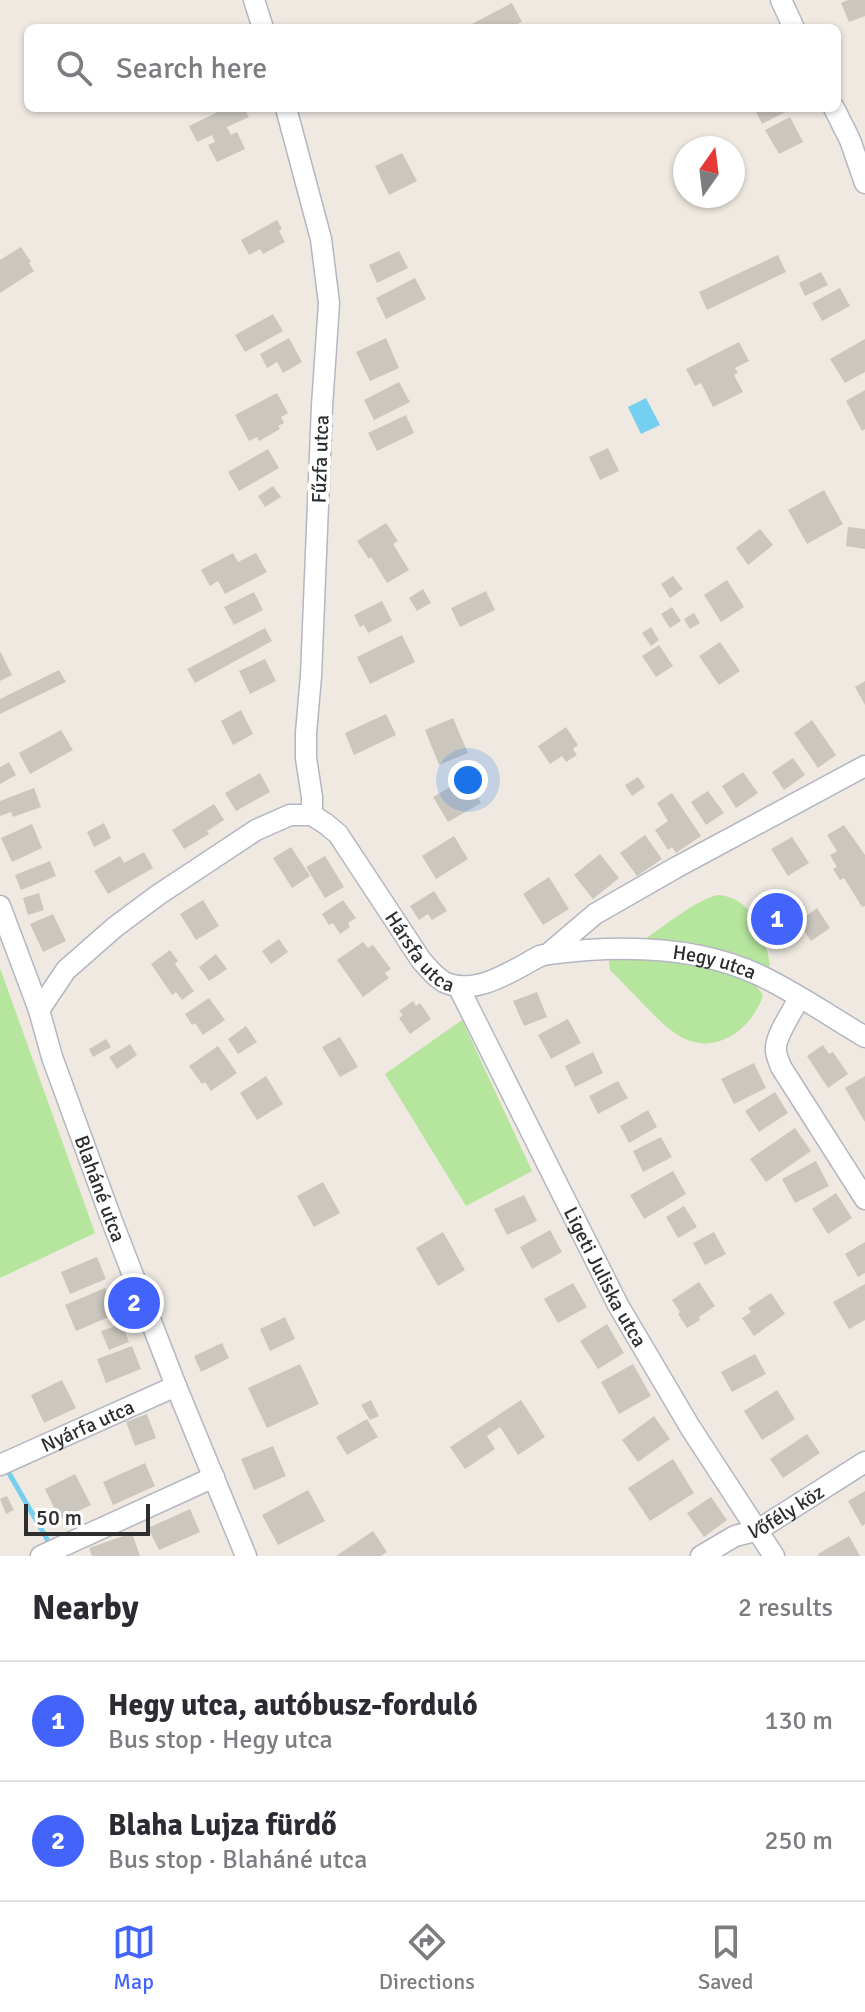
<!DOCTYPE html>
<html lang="en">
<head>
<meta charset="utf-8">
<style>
  :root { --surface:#fff; --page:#f7f7f7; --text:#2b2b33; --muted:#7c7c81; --line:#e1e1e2; --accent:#4264fb }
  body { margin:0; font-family:Signika,sans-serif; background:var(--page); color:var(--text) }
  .compass { position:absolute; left:673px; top:136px; width:72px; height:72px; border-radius:50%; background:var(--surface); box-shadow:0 2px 6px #0004; rotate:14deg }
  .scale { position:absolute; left:24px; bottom:20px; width:126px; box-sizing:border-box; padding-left:8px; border:4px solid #2e2e2e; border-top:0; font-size:22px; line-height:28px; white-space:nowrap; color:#2e2e2e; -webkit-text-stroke:6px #fff; paint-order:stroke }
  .you { position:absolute; left:468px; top:780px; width:28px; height:28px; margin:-20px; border:6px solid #fff; border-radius:50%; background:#1a73e8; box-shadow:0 0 0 12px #1a73e833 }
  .badge { display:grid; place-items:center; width:52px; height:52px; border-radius:50%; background:var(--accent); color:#fff; font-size:26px; font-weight:700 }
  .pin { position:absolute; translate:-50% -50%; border:4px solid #fff; box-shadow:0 2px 8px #0006 }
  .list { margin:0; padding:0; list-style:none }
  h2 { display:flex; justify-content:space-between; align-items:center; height:104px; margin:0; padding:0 32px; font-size:34px }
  h2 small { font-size:26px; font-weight:400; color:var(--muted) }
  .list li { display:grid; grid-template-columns:52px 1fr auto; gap:24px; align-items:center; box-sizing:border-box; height:120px; padding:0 32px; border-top:2px solid var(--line) }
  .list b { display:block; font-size:30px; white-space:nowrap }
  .list p { margin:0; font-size:26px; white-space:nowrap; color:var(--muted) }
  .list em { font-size:26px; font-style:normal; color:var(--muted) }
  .icon { flex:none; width:44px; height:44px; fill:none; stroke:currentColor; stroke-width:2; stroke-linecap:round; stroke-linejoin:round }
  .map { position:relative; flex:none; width:865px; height:1556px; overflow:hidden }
  .search { position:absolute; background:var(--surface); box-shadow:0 2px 6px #0004; left:24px; right:24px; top:24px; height:88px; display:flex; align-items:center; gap:20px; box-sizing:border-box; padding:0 28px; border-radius:12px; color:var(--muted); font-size:30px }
  .sheet { height:344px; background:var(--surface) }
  nav { display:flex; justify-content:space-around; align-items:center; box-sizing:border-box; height:112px; border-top:2px solid var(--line); background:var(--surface); font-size:22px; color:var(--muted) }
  nav a { display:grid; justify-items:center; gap:4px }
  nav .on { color:var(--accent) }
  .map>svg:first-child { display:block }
</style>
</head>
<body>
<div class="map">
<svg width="865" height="1556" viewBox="0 0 865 1556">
  <rect width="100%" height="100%" fill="#efe9e1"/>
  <path fill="#b6e59e" d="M718,895C753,897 765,935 770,965L766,972L645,942V939C663,927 699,898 718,895Z
    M616,959C651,961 745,961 763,995C758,1012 745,1029 729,1037C692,1056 668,1029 644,1005C633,993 621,981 610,970L609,961Z
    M0,968L95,1233L0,1278Z
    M462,1020L532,1171L466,1206L385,1074Z"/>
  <path fill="#75cff0" d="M646,398L660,425L641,434L628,407Z"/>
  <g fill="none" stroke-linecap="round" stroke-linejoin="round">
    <path stroke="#75cff0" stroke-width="5" d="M6,1468L51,1546"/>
  </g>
  <path fill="#cbc7bf" d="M848,0H865V16L849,22L841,3Z
    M512,3L522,22L509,28H471L470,25Z
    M226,108H244L249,117L227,127L231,135L237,132L245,149L217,162L208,145L215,142L212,135L197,142L189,126Z
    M754,108H786L787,111L762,124Z
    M790,117L803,142L779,154L765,130Z
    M402,153L417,181L389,195L375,166Z
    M277,220L282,229L279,231L285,242L263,254L260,249L249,255L241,240Z
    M21,247L31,262L29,263L34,271L0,293V260Z
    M399,251L408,268L377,283L369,265Z
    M778,255L786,272L707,310L699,292Z
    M821,272L828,285L805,296L799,283Z
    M415,278L426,299L386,319L376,298Z
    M840,288L850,306L822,321L812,303Z
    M273,314L283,331L245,352L235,335Z
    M289,338L302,362L283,373L277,362L267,368L260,354Z
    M386,338L399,368L370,381L356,352Z
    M865,339V372L845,383L830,359Z
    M739,342L749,361L735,368L738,373L734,375L743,392L713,407L701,383L695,386L686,369Z
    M399,382L410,402L374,420L364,400Z
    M865,390V429L862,431L846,401Z
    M277,393L288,413L281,417L284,423L278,426L280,429L259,441L257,437L249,441L235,415Z
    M406,415L414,433L377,451L368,433Z
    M608,448L619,471L600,480L589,457Z
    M268,449L279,468L239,491L228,472Z
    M273,486L281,497L265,507L258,496Z
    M824,490L843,524L807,544L788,510Z
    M386,523L398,541L393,544L409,570L387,583L371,557L369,559L357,541Z
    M848,527L865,529V549L846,546Z
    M760,529L773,545L748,565L736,548Z
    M233,553L238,562L256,553L267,572L225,594L218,581L210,586L201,570Z
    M673,576L683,589L670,598L661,584Z
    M727,580L744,607L721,622L704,595Z
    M423,589L431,603L417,611L409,598Z
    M486,591L495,610L460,627L451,608Z
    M254,592L263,610L234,625L224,607Z
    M382,601L392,621L368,633L364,625L360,627L354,615Z
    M672,607L681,621L670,628L661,614Z
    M694,613L700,623L690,629L684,619Z
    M651,627L659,640L651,646L642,633Z
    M265,628L272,641L195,683L187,669Z
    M402,635L415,662L370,684L357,657Z
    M720,642L740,671L719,685L699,656Z
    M659,645L673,666L656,677L642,656Z
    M0,651L12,675L0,681Z
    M265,659L276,681L250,694L239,671Z
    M59,670L66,682L0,714V699Z
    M865,681V705L855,687Z
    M241,710L253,734L233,745L221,721Z
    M386,714L396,735L354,755L345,733Z
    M453,718L468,753L439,765L425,730Z
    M812,720L836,755L818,768L794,733Z
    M566,727L578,745L573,749L577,755L566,762L562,756L550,764L538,746Z
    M61,730L73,750L30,774L19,753Z
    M793,758L805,775L784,790L772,772Z
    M9,762L16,775L0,784V767Z
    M743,772L758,793L736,808L722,786Z
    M260,773L270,792L236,811L225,793Z
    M638,777L645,787L632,796L625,785Z
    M466,778L481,803L448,822L433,797Z
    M34,788L41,807L13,817L11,812L0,816V801Z
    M708,791L724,813L706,825L691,802Z
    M672,793L701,836L676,853L672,847L668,850L655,830L668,821L657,803Z
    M214,804L224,820L207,831L209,834L184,849L172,830Z
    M104,823L111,838L94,847L87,832Z
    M32,824L42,848L12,862L1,838Z
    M844,825L865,855V906L862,907L844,878L840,880L833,869L837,867L830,855L837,851L827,835Z
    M645,835L662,859L637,876L620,853Z
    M454,836L468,859L436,879L422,856Z
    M792,837L809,863L788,876L771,849Z
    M291,847L310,876L292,888L273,858Z
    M144,852L153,868L108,894L94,871L120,856L124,863Z
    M600,854L619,878L593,899L574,875Z
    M325,856L344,887L325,898L306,867Z
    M50,861L56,876L21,890L15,875Z
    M549,877L569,909L543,925L523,894Z
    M434,891L447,911L432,920L428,914L419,920L410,906Z
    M39,893L44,910L28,915L23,898Z
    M203,900L219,926L196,940L180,914Z
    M343,900L356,918L348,923L350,927L340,934L333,923L329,925L322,914Z
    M817,908L830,928L811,941L798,922Z
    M53,914L66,941L43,952L30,924Z
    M279,939L288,952L271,964L262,951Z
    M363,942L368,948L373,945L391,969L385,973L389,978L363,997L337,960Z
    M170,950L178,961L175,964L194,991L182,1000L176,992L172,995L151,964Z
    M216,954L227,969L209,981L199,967Z
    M537,992L547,1017L524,1026L513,1001Z
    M209,998L225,1020L203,1035L195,1023L192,1025L185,1014Z
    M413,1001L416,1006L420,1003L431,1019L410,1034L399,1018L403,1015L399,1011Z
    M568,1019L581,1043L551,1059L538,1035Z
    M246,1026L257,1042L238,1054L228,1039Z
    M340,1037L358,1067L340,1077L322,1047Z
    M106,1039L111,1047L93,1057L89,1049Z
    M130,1044L137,1055L117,1069L109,1057Z
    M823,1045L829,1054L833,1052L848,1074L828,1088L807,1056Z
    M218,1046L237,1073L211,1091L205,1082L202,1084L189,1066Z
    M593,1052L603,1073L575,1087L565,1066Z
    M754,1063L766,1088L734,1104L721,1079Z
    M266,1076L283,1104L257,1120L240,1093Z
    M865,1076V1122L845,1088Z
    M618,1081L628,1098L598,1114L589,1096Z
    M775,1092L788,1113L759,1132L745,1111Z
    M648,1110L657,1127L629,1143L620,1126Z
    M795,1128L811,1151L766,1182L750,1159Z
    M661,1137L672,1157L643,1172L633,1151Z
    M816,1161L829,1186L795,1203L782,1179Z
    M673,1171L686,1194L644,1219L630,1195Z
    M323,1182L340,1213L314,1227L297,1196Z
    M836,1193L852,1218L828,1234L812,1209Z
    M524,1195L537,1221L507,1235L494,1209Z
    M684,1206L697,1227L678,1238L666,1217Z
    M550,1230L562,1252L532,1269L520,1247Z
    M443,1232L465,1270L438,1286L416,1248Z
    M714,1232L726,1254L705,1265L693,1243Z
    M865,1242V1273L858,1277L845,1254Z
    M97,1257L106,1279L70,1294L61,1272Z
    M699,1282L715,1306L699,1317L700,1320L687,1328L678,1314L680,1312L672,1300Z
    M573,1283L587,1307L558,1323L544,1299Z
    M865,1284V1320L849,1329L833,1302Z
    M105,1288L116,1314L76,1331L65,1305Z
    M771,1293L785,1314L754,1336L742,1318L751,1312L748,1308Z
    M285,1317L295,1339L270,1351L260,1329Z
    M122,1324L129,1342L109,1350L101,1331Z
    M607,1324L624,1353L598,1369L580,1341Z
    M222,1343L229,1358L201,1372L194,1356Z
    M132,1346L141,1369L106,1383L97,1359Z
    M755,1354L766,1374L732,1392L721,1372Z
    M300,1364L319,1404L267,1428L248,1388Z
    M633,1364L651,1396L619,1414L601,1382Z
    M62,1380L76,1408L44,1423L31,1395Z
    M777,1390L795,1419L762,1440L744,1411Z
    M371,1400L379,1416L370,1420L361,1405Z
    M521,1400L545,1437L518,1455L500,1427L487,1436L495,1449L465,1469L450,1447Z
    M147,1414L156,1438L135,1446L126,1422Z
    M654,1416L670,1439L638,1462L622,1440Z
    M367,1419L378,1437L347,1455L336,1437Z
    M807,1434L820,1453L783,1478L770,1459Z
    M273,1446L286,1476L254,1490L241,1459Z
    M673,1459L694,1493L650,1521L628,1488Z
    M145,1463L155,1486L113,1505L103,1482Z
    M75,1474L91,1505L60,1520L45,1489Z
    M308,1490L325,1521L278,1545L262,1515Z
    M865,1491V1524L862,1526L848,1501Z
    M7,1496L14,1510L6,1514L0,1499Z
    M711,1497L727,1520L704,1537L687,1513Z
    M190,1509L200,1532L159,1550L148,1528Z
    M373,1531L387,1552L381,1556H336Z
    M132,1533L140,1556H92L89,1548Z
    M849,1536L860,1556H819L818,1554Z"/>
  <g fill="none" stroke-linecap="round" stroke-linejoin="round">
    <g stroke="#b4b7c1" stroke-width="23">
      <g id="minor">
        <path d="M254,0L263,28"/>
        <path d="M781,0L794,28"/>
        <path d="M286,108L321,239L329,303L322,406L311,676L306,733V758L312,797V815"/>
        <path d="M834,108L850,140L865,183"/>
        <path id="s1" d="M0,906L39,1010L52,1057L112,1221L176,1386L246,1556"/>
        <path id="s2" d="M548,954C616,945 695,945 759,975C795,992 830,1016 865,1037"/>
        <path id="s3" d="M458,986L618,1305L690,1427L774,1556"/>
        <path d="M799,998C793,1011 777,1033 776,1047C775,1054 779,1061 781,1067L865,1199"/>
        <path id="s4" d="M39,1010L66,970L115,927L158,895L256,830L290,815H312L326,824L338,834L421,960C427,967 435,977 444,982C476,997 513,970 540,956L548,954L595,914L677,867L865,766"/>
        <path id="s5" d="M0,1465L176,1386"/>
        <path d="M41,1556L214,1477"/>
        <path id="s6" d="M701,1556L735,1536L758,1530L865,1462"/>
      </g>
    </g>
    <use href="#minor" stroke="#fff" stroke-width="20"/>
  </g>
  <g text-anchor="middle" stroke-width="8" stroke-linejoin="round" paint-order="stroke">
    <g font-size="20" fill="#2e2e2e" stroke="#fff">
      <text transform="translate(320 459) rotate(-88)" y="7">Fűzfa utca</text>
      <text dy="7" stroke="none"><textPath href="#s4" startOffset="520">Hársfa utca</textPath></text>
      <text dy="7" stroke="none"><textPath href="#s2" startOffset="168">Hegy utca</textPath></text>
      <text dy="7" stroke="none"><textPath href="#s1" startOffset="300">Blaháné utca</textPath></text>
      <text dy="7" stroke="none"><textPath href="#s3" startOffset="326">Ligeti Juliska utca</textPath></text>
      <text dy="7" stroke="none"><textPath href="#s5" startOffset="96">Nyárfa utca</textPath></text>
      <text dy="7" stroke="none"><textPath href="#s6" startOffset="96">Vőfély köz</textPath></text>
    </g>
  </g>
</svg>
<svg class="compass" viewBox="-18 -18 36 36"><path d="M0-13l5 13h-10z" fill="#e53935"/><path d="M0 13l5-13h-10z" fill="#7c7c81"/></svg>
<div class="scale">50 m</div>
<div class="you"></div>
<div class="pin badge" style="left:777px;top:919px">1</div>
<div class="pin badge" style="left:134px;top:1303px">2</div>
<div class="search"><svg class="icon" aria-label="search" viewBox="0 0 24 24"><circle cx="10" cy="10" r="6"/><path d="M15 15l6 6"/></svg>Search here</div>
</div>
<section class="sheet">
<h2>Nearby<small>2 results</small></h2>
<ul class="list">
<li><span class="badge">1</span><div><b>Hegy utca, autóbusz-forduló</b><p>Bus stop · Hegy utca</p></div><em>130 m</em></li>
<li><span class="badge">2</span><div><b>Blaha Lujza fürdő</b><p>Bus stop · Blaháné utca</p></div><em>250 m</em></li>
</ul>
</section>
<nav>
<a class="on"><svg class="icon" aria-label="map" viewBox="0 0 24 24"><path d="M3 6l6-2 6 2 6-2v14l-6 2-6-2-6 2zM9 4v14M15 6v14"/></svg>Map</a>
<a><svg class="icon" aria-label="directions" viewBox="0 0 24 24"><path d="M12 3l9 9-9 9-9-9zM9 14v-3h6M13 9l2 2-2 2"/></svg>Directions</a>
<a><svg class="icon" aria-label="saved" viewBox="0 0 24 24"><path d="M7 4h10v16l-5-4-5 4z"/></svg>Saved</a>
</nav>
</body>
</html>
